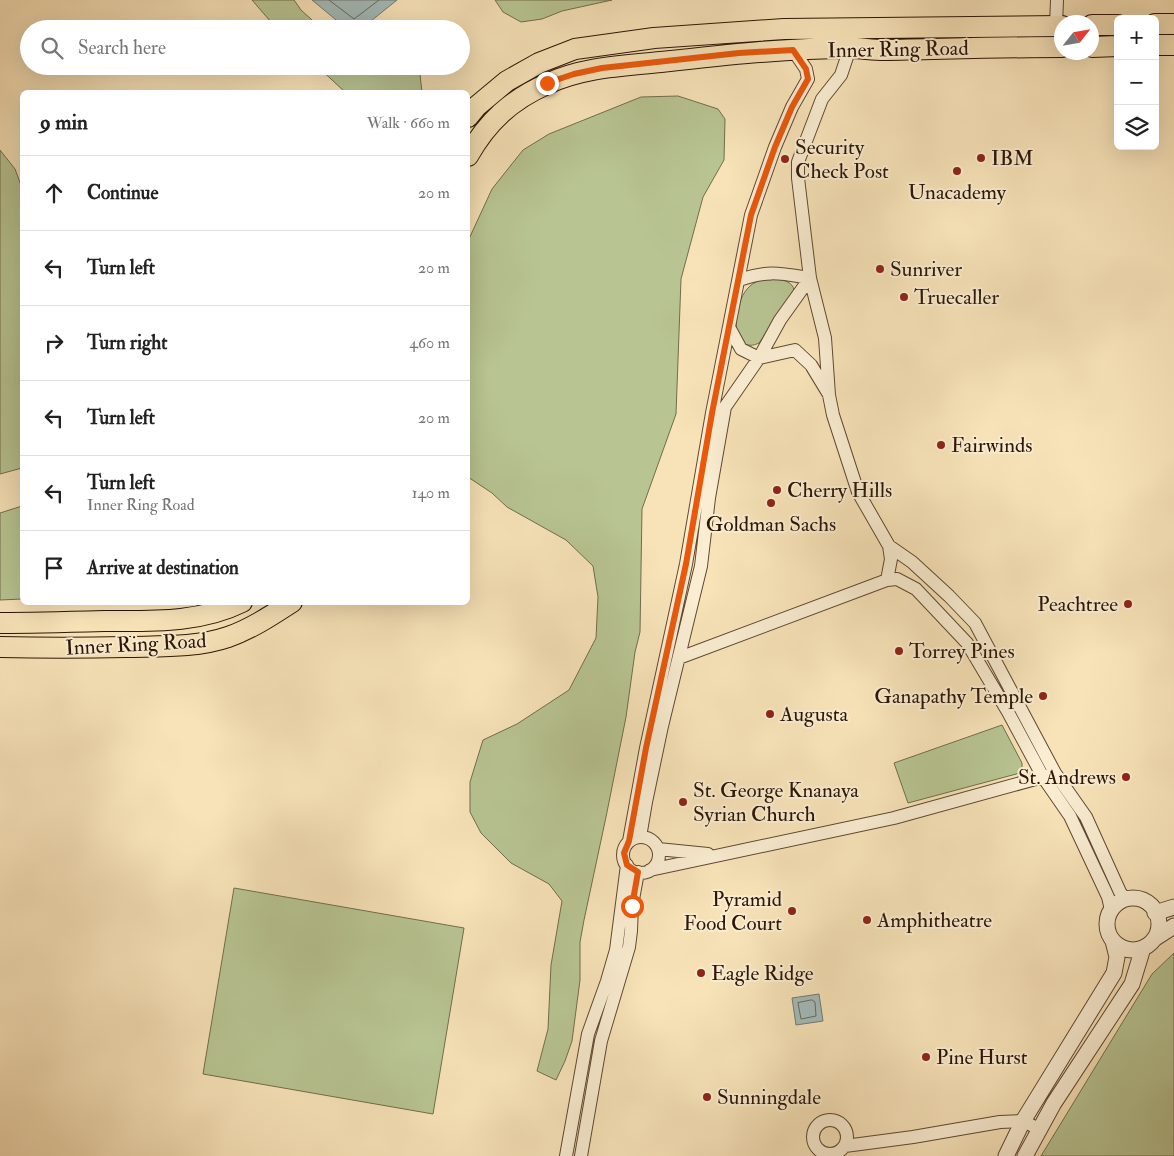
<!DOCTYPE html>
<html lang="en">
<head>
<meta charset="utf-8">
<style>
  :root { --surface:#fff; --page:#f6f6f6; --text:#222; --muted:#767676; --line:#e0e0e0 }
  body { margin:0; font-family:"IM FELL Double Pica",serif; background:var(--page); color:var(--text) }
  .controls { position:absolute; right:15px; top:15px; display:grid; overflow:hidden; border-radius:8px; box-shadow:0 5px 20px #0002 }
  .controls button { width:45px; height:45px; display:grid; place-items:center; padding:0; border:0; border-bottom:1px solid var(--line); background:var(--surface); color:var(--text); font:25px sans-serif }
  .compass { position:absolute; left:1054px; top:15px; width:45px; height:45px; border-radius:50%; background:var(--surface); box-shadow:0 5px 20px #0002; rotate:59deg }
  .stop { position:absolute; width:15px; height:15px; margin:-11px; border:4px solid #ea580c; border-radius:50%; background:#fff }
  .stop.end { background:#ea580c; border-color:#fff; box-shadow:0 1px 5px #0008 }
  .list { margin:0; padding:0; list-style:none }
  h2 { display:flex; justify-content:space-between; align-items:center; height:65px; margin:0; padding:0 20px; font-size:21px }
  h2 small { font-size:16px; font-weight:400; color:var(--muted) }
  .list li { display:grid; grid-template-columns:32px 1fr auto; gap:15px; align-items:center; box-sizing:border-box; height:75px; padding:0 20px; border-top:1px solid var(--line) }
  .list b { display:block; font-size:19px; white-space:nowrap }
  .list p { margin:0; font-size:16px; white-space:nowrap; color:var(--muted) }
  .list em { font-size:16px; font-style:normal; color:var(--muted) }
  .icon { flex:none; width:28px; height:28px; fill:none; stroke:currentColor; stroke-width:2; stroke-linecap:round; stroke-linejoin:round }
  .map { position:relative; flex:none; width:1174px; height:1156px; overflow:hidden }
  .search { position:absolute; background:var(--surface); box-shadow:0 5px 20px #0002; left:20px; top:20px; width:450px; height:55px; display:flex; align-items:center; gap:12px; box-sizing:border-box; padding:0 18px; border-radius:28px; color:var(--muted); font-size:19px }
  .panel { position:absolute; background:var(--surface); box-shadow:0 5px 20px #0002; left:20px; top:90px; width:450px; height:515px; border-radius:8px }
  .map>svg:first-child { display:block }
</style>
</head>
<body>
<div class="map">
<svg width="1174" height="1156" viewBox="0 0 1174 1156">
  <rect width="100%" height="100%" fill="#f8e3b9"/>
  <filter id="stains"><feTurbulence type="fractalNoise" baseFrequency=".004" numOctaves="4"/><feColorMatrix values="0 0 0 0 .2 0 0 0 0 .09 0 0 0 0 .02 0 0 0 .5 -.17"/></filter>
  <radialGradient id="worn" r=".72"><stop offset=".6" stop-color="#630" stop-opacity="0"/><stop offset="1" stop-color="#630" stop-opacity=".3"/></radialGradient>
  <path fill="#b8c593" stroke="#726d4c" d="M252,0H294L301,10L322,29H277Z
    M495,0H612L562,11L542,19L521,22L503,12Z
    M317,66H419L422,92H345Z
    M678,96L718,109L725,119L724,160L703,197L681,279L676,414L642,509L640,632L635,652L626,717L606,817L584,920L580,942V980L572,1041L565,1061L556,1080L537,1071L548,1029L551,965L562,901L549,884L511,863L481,833L470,812V782L483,740L517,724L569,690L596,638L598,597L593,566L566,540L507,507L492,493L468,477V241L492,189L523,150L549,134L641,97Z
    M0,150L15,169L22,188V468L0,474Z
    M779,279C787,281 795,284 794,293L759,343C728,358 730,294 756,282C762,278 772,279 779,279Z
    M22,506V599L0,600V513Z
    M1002,725L1022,763V768L1020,773L908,803L894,763Z
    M234,888L464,928L433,1114L203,1074Z
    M1174,953V1156H1041L1152,974Z"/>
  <path fill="#a3bbbb" stroke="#737972" d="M312,0H397L361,29H347Z
    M819,994L823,1021L796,1025L792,998Z"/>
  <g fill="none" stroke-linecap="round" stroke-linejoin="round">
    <path stroke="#686860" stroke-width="1" d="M329,0L354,19L379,0
      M812,1000L815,1002L816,1016L801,1019L798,1003Z"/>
    <g stroke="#5f4832" stroke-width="14">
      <path id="minor" d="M1056,26L1057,0
        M850,48L841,75L822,99L801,154L798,162V178L810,278L825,338L829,395L833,415L858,492L889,546L891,559L887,580
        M729,327L741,349L759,358L795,350L811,365L828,393
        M889,546L912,562L949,596L975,623L1055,773L1086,817L1120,892L1126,900
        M679,658L887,580L897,579L916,589L967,643L1008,712L1043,777L1070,816L1108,897L1111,910
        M640,837L646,802L662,726L701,566L709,498L725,407L759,358L780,320L810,278C779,273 769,270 739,280
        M623 855a18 18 0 1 1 36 0a18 18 0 1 1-36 0Z
        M629,841L646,748L686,564L712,413L751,215L775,147L792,107L808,79L806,69L793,50
        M658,849L708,854
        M650,870L894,818L1050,775
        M813 1137a17 17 0 1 1 34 0a17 17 0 1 1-34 0Z
        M845,1146L913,1137L1000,1122L1023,1121L1039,1129
        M566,1156L588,1034L607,981L616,950L627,865
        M581,1156L601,1041L629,947L631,931L632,905L638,872"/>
    </g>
    <g stroke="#5f4832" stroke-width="17">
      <path id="tertiary" d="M1107 924a26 26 0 1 1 52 0a26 26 0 1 1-52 0Z
        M1155,913L1174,907
        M1154,939L1174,926
        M1006,1156L1023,1121L1114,973L1117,957L1113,941
        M1025,1156L1054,1103L1132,984L1143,948"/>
    </g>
    <g stroke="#2c1505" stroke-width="22">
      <path id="primary" d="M1155,24H1174
        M1092,25H1118
        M1155,45H1174
        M1092,47L1118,46
        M468,117L477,106L507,81L539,63L575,49L654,38L784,29L1062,26
        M468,156C487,122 511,100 547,84C583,67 623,66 661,62C724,55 787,48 850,48C861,48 872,50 884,50C943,49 1002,47 1062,47
        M0,623C36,623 71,622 107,621C152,621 200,623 242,602
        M0,647C42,648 84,648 126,647C159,646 196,648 228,637C251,629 272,615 292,602"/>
    </g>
    <use href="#minor" stroke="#faedd2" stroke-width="12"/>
    <use href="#tertiary" stroke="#faedd2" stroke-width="15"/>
    <use href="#primary" stroke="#f8e3b9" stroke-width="20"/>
  </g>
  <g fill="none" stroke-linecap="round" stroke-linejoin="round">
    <path stroke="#ea580c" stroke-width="6" d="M547,83L574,74L602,68L739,53L793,50L806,69L808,79L792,107L775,147L751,215L712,413L686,564L646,748L629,841L624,853L627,865L638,872L632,906"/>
  </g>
  <g fill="#8f2418" stroke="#faedd2" stroke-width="2">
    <circle cx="981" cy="158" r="5"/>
    <circle cx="785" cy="159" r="5"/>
    <circle cx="957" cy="171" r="5"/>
    <circle cx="880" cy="269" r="5"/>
    <circle cx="904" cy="297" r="5"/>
    <circle cx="941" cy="445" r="5"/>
    <circle cx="777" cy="490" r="5"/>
    <circle cx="771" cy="503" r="5"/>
    <circle cx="1128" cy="604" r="5"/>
    <circle cx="899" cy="651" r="5"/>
    <circle cx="1043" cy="696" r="5"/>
    <circle cx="770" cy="714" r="5"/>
    <circle cx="1126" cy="777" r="5"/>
    <circle cx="683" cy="802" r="5"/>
    <circle cx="792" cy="911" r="5"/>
    <circle cx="867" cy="920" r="5"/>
    <circle cx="701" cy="973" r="5"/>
    <circle cx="926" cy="1057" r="5"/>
    <circle cx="707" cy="1097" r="5"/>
  </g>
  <g text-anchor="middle" stroke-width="4" stroke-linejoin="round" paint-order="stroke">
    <g font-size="21" fill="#2c1505" stroke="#faedd2">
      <text transform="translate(898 49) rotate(-1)" y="7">Inner Ring Road</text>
      <text transform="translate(136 644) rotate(-3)" y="7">Inner Ring Road</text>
    </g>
    <g font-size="21" fill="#2c1505" stroke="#faedd2" text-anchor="start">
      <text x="795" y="154">Security<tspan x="795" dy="24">Check Post</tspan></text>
      <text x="991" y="165">IBM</text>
      <text x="957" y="199" text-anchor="middle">Unacademy</text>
      <text x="890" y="276">Sunriver</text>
      <text x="914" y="304">Truecaller</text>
      <text x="951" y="452">Fairwinds</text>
      <text x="787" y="497">Cherry Hills</text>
      <text x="771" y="531" text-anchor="middle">Goldman Sachs</text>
      <text x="1118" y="611" text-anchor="end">Peachtree</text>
      <text x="909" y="658">Torrey Pines</text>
      <text x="1033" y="703" text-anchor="end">Ganapathy Temple</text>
      <text x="780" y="721">Augusta</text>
      <text x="1116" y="784" text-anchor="end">St. Andrews</text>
      <text x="693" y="797">St. George Knanaya<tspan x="693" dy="24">Syrian Church</tspan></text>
      <text x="782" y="906" text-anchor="end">Pyramid<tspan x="782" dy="24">Food Court</tspan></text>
      <text x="877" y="927">Amphitheatre</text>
      <text x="711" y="980">Eagle Ridge</text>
      <text x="936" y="1064">Pine Hurst</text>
      <text x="717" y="1104">Sunningdale</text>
    </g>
  </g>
  <rect width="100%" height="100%" filter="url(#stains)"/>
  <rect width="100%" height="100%" fill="url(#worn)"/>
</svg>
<div class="controls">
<button>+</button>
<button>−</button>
<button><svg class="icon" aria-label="layers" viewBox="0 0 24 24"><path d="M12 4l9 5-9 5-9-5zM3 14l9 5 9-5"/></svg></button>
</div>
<svg class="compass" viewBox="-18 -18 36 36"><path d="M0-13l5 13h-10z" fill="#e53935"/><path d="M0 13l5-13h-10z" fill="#767676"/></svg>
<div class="stop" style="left:632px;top:906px"></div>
<div class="stop end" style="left:547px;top:83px"></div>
<div class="search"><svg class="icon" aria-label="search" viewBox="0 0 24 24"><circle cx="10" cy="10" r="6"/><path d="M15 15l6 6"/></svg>Search here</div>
<section class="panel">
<h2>9 min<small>Walk · 660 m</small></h2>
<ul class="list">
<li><svg class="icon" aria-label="ahead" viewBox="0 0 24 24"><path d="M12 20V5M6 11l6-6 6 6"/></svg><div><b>Continue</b></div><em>20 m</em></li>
<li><svg class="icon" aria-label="left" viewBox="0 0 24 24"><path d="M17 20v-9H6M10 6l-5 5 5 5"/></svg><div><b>Turn left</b></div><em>20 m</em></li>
<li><svg class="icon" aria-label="right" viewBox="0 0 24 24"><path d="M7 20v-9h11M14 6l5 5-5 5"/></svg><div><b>Turn right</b></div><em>460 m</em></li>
<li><svg class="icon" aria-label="left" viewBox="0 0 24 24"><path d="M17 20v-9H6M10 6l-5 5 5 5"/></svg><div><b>Turn left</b></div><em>20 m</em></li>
<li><svg class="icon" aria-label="left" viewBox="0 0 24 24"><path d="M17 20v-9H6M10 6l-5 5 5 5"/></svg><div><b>Turn left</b><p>Inner Ring Road</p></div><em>140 m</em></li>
<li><svg class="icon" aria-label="arrive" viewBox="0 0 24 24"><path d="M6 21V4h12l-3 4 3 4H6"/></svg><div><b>Arrive at destination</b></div></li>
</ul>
</section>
</div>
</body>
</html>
